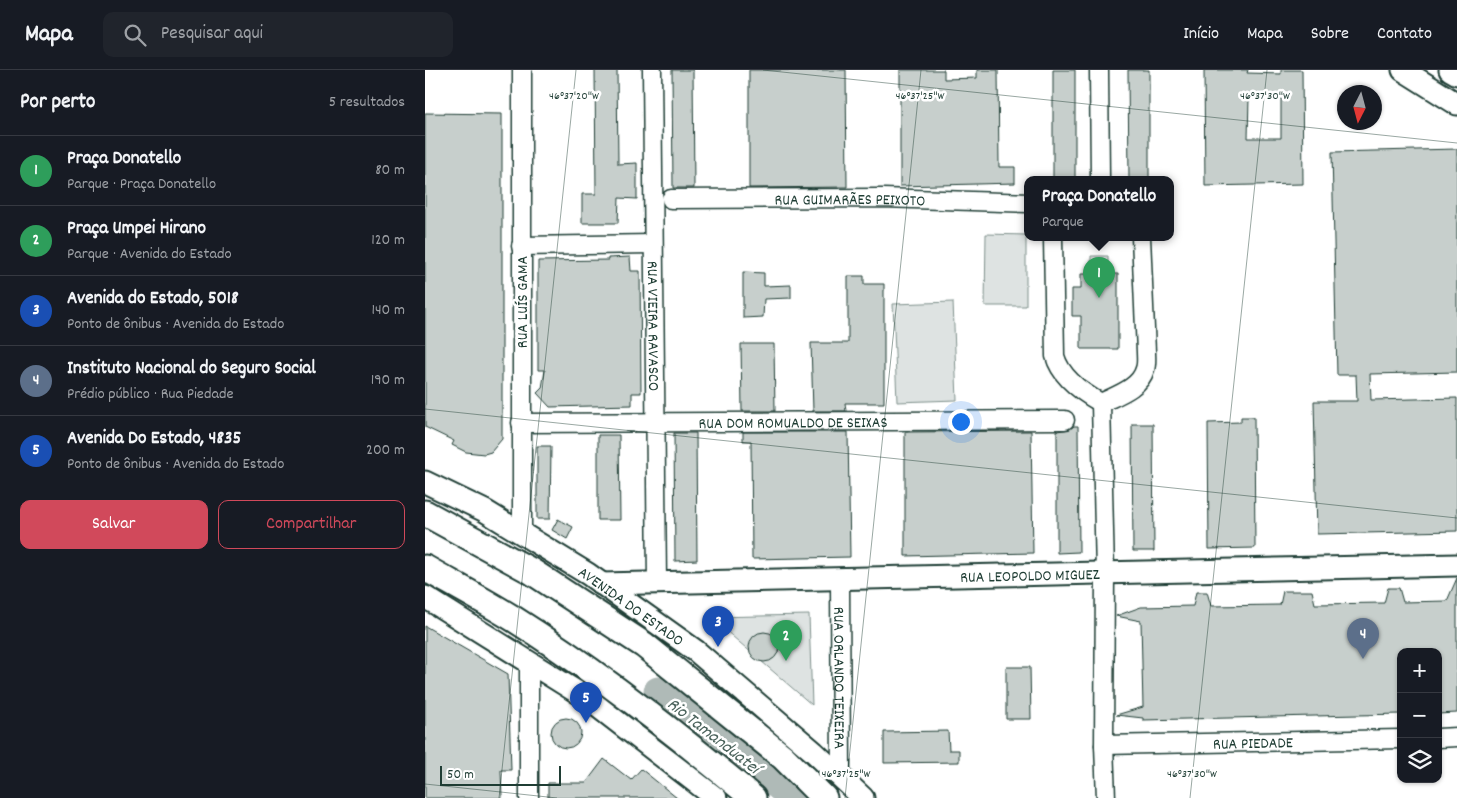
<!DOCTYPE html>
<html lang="pt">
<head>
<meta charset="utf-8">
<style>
  :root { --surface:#171b24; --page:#20242c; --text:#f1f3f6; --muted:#9ea1a6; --line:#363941; --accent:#d1495b }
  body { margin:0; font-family:Dekko,sans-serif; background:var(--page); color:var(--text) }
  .controls { position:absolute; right:15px; bottom:15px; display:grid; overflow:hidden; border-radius:10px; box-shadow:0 1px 4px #0004 }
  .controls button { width:45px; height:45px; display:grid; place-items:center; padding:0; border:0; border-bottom:1px solid var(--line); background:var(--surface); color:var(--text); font:25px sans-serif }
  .compass { position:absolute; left:912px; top:15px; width:45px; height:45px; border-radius:50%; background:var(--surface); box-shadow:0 1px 4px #0004; rotate:186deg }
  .scale { position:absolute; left:15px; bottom:12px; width:121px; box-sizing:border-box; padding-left:5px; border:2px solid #1f3d34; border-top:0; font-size:14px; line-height:18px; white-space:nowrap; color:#1f3d34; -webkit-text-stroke:4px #fff; paint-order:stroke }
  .you { position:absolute; left:535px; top:351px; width:18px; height:18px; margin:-12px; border:4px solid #fff; border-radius:50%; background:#1a73e8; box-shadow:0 0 0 8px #1a73e833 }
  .badge { display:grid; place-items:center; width:32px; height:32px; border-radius:50%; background:var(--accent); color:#fff; font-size:16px; font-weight:700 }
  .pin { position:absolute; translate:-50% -41px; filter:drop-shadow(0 1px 2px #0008) }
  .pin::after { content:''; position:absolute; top:26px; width:18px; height:15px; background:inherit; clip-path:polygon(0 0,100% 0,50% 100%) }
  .popup { position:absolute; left:599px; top:106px; width:150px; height:65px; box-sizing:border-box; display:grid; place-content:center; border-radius:10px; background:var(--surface); filter:drop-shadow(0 1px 4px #0005); font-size:16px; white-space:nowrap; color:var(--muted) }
  .popup b { font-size:19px; color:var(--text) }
  .popup::after { content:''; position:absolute; left:50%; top:100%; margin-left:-10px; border:10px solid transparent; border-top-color:var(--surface) }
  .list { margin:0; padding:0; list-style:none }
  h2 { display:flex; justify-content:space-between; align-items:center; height:65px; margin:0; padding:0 20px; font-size:21px }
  h2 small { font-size:16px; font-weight:400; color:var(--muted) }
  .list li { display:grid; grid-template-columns:32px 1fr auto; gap:15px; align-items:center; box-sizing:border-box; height:70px; padding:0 20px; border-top:1px solid var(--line) }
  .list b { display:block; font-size:19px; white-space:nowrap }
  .list p { margin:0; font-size:16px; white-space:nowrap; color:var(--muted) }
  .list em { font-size:16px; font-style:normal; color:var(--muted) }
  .actions { display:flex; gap:10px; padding:15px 20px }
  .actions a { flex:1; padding:11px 0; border:1px solid var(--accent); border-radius:10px; text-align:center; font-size:18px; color:var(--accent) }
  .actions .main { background:var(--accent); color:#fff }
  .icon { flex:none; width:28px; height:28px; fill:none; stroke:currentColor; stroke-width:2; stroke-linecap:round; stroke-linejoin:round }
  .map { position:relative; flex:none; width:1032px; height:728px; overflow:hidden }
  header { display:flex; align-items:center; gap:30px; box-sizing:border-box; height:70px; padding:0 25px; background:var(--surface); border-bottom:1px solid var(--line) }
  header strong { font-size:24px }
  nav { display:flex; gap:28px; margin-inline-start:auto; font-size:18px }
  .search { width:350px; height:45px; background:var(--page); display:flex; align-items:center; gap:12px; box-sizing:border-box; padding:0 18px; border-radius:10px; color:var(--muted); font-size:19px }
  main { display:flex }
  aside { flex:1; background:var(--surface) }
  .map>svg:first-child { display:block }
</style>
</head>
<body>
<header>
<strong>Mapa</strong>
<div class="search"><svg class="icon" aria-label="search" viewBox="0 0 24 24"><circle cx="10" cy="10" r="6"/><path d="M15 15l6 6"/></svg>Pesquisar aqui</div>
<nav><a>Início</a><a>Mapa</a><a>Sobre</a><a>Contato</a></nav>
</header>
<main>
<aside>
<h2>Por perto<small>5 resultados</small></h2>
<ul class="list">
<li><span class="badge" style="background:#2e9e5b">1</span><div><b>Praça Donatello</b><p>Parque · Praça Donatello</p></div><em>80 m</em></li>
<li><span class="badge" style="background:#2e9e5b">2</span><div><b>Praça Umpei Hirano</b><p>Parque · Avenida do Estado</p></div><em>120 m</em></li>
<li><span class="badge" style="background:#1a4fb4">3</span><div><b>Avenida do Estado, 5018</b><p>Ponto de ônibus · Avenida do Estado</p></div><em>140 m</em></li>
<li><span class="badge" style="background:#5c6f8a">4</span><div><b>Instituto Nacional do Seguro Social</b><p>Prédio público · Rua Piedade</p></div><em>190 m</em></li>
<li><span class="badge" style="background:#1a4fb4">5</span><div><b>Avenida Do Estado, 4835</b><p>Ponto de ônibus · Avenida do Estado</p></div><em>200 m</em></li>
</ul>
<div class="actions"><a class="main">Salvar</a><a>Compartilhar</a></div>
</aside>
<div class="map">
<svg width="1032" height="728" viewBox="0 0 1032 728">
  <rect width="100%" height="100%" fill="#fff"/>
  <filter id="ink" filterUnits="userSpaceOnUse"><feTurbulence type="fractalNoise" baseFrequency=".02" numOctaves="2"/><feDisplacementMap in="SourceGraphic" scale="10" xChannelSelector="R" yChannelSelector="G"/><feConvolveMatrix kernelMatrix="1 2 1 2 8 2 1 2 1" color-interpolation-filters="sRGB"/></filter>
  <g filter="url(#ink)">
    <path fill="#dee3e2" stroke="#7e908b" d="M561,164L601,165V236H560Z
      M666,186H683V270L666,269Z
      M528,232L532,330L472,332L468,234Z
      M384,545L387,635L285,547Z"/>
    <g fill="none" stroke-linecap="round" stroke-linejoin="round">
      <path stroke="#afbab7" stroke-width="29" d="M233,621L296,667L368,728"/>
    </g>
    <path fill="#c7cfcc" stroke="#1f3d34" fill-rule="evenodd" d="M170,0H192L193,94L212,93V129L194,128L193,153H157V124H171Z
      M247,0H268L269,118H248Z
      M324,0H421L422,117L324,118Z
      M475,0H519V9L552,8V0H573L574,97H590V113L475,116Z
      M628,0H650V109H628Z
      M703,0H724V109H704Z
      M779,0H823L822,3L856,4V0H877L878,114L780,116ZM824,28H856V68H823Z
      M0,43L77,44V369L66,382L59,384L41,382L27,375L29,371L0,357Z
      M1032,79V302L945,304L946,330L1032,328V461L892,464L889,331H932L931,305H912L907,82Z
      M205,187L206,201H215L216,323H207V335L125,337L112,323L117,318L120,300H113V191L183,190V188Z
      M318,202L339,203V216L366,215V228L339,229L338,247L318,248Z
      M656,204H693V279H656V246H647V219H656Z
      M423,206H439V214H459V333H420L421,341H388L386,273H423Z
      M316,274H349L350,341H317Z
      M816,347H829L830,478L784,479L783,353L816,352Z
      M707,354H728L729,481H708Z
      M649,356H653L654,482L632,483V361L645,359Z
      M606,361L608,483L480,486V362Z
      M318,362H423L425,487L327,489L326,371H318Z
      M249,363H271L272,490L250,491Z
      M173,365H194L195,450H173Z
      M112,376H126L125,449H112Z
      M133,449L148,457L142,469L127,460Z
      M1032,508V643L1013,644V582H976V644L718,650V648L691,645L718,637L716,551L691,546L716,537L768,536L771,522H782L786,536L855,535L858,521H887L890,534L959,533L963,518H974L978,532L1022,531Z
      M0,556L83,604L86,700H76L77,728H0Z
      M324 577a15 15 0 1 1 30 0a15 15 0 1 1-30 0Z
      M581,597H605L606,649H581Z
      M126 663a15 15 0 1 1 30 0a15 15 0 1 1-30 0Z
      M523,661L524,680H534V692L459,693V662Z
      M179,689L206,710L216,699L252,728H123V713H161Z"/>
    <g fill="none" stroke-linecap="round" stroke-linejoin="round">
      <g stroke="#1f3d34" stroke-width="21">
        <g id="minor">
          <path d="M97,0V464"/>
          <path id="s1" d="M227,0L232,513"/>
          <path d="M674,0L675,109"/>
          <path id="s2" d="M246,129L458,128L603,133"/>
          <path d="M628,167L630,286C636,308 658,323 676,333C692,325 715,318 720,299C722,294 721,287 721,282L716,167"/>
          <path d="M96,176L228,174"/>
          <path d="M676,333L680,503L679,675L681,728"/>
          <path id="s3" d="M96,353L640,350"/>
          <path id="s4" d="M415,509L416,707"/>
          <path d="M104,592V728"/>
          <path d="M1013,668L1032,667"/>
          <path id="s5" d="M679,675L976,669"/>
        </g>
      </g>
      <g stroke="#1f3d34" stroke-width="25">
        <g id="major">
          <path d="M978,0L1032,34"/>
          <path d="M1025,0L1032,4"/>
          <path id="s6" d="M0,412L60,441L163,504L271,581L389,682L438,728"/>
          <path id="s7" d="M176,514L1032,495"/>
          <path d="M0,527L163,629L291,728"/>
        </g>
      </g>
      <g stroke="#1f3d34" stroke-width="29">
        <path id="highway" d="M0,443L106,501L219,575L358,687L399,728
          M0,498C30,515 60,531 89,549C173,602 252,664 328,728"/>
      </g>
      <use href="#minor" stroke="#fff" stroke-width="18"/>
      <use href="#major" stroke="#fff" stroke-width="21"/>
      <use href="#highway" stroke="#fff" stroke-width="25"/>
    </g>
  </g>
  <path fill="none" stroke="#1f3d34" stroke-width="1" stroke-opacity="0.45" d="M338,0L1032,73M0,339L1032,448M0,714L132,728M74,728L151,0M420,728L496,0M765,728L842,0"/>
  <g text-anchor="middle" stroke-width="5" stroke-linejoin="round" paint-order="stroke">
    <g font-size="16" fill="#1f3d34" stroke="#fff">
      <text dy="6" stroke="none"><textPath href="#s2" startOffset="179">RUA GUIMARÃES PEIXOTO</textPath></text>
      <text transform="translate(96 232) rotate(-90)" y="6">RUA LUÍS GAMA</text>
      <text dy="6" stroke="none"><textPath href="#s1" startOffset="256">RUA VIEIRA RAVASCO</textPath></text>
      <text dy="6" stroke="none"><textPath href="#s3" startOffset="272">RUA DOM ROMUALDO DE SEIXAS</textPath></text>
      <text dy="6" stroke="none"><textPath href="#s7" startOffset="429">RUA LEOPOLDO MIGUEZ</textPath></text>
      <text dy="6" stroke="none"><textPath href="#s6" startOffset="241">AVENIDA DO ESTADO</textPath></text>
      <text dy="6" stroke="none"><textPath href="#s4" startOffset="99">RUA ORLANDO TEIXEIRA</textPath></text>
      <text dy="6" stroke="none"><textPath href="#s5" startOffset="149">RUA PIEDADE</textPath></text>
    </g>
    <g font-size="18" font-style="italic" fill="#4a625b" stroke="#fff">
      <text transform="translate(289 665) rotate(38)" y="6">Rio Tamanduateí</text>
    </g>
  </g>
  <g font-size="12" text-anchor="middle" fill="#1f3d34" stroke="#fff" stroke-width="5" stroke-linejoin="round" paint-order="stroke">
    <text x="149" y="29">46°37'20"W</text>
    <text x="495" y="29">46°37'25"W</text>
    <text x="840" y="29">46°37'30"W</text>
    <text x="421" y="707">46°37'25"W</text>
    <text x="767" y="707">46°37'30"W</text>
  </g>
</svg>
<div class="controls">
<button>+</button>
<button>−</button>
<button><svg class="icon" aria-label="layers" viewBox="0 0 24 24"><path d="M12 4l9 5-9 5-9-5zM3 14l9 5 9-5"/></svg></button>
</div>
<svg class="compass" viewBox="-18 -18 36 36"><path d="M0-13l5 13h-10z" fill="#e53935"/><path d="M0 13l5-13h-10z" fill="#9ea1a6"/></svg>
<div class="scale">50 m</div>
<div class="you"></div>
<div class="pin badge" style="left:674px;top:228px;background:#2e9e5b">1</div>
<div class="popup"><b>Praça Donatello</b>Parque</div>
<div class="pin badge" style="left:361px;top:591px;background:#2e9e5b">2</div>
<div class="pin badge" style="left:293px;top:577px;background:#1a4fb4">3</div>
<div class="pin badge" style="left:938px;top:589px;background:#5c6f8a">4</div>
<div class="pin badge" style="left:161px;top:653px;background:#1a4fb4">5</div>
</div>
</main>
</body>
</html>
